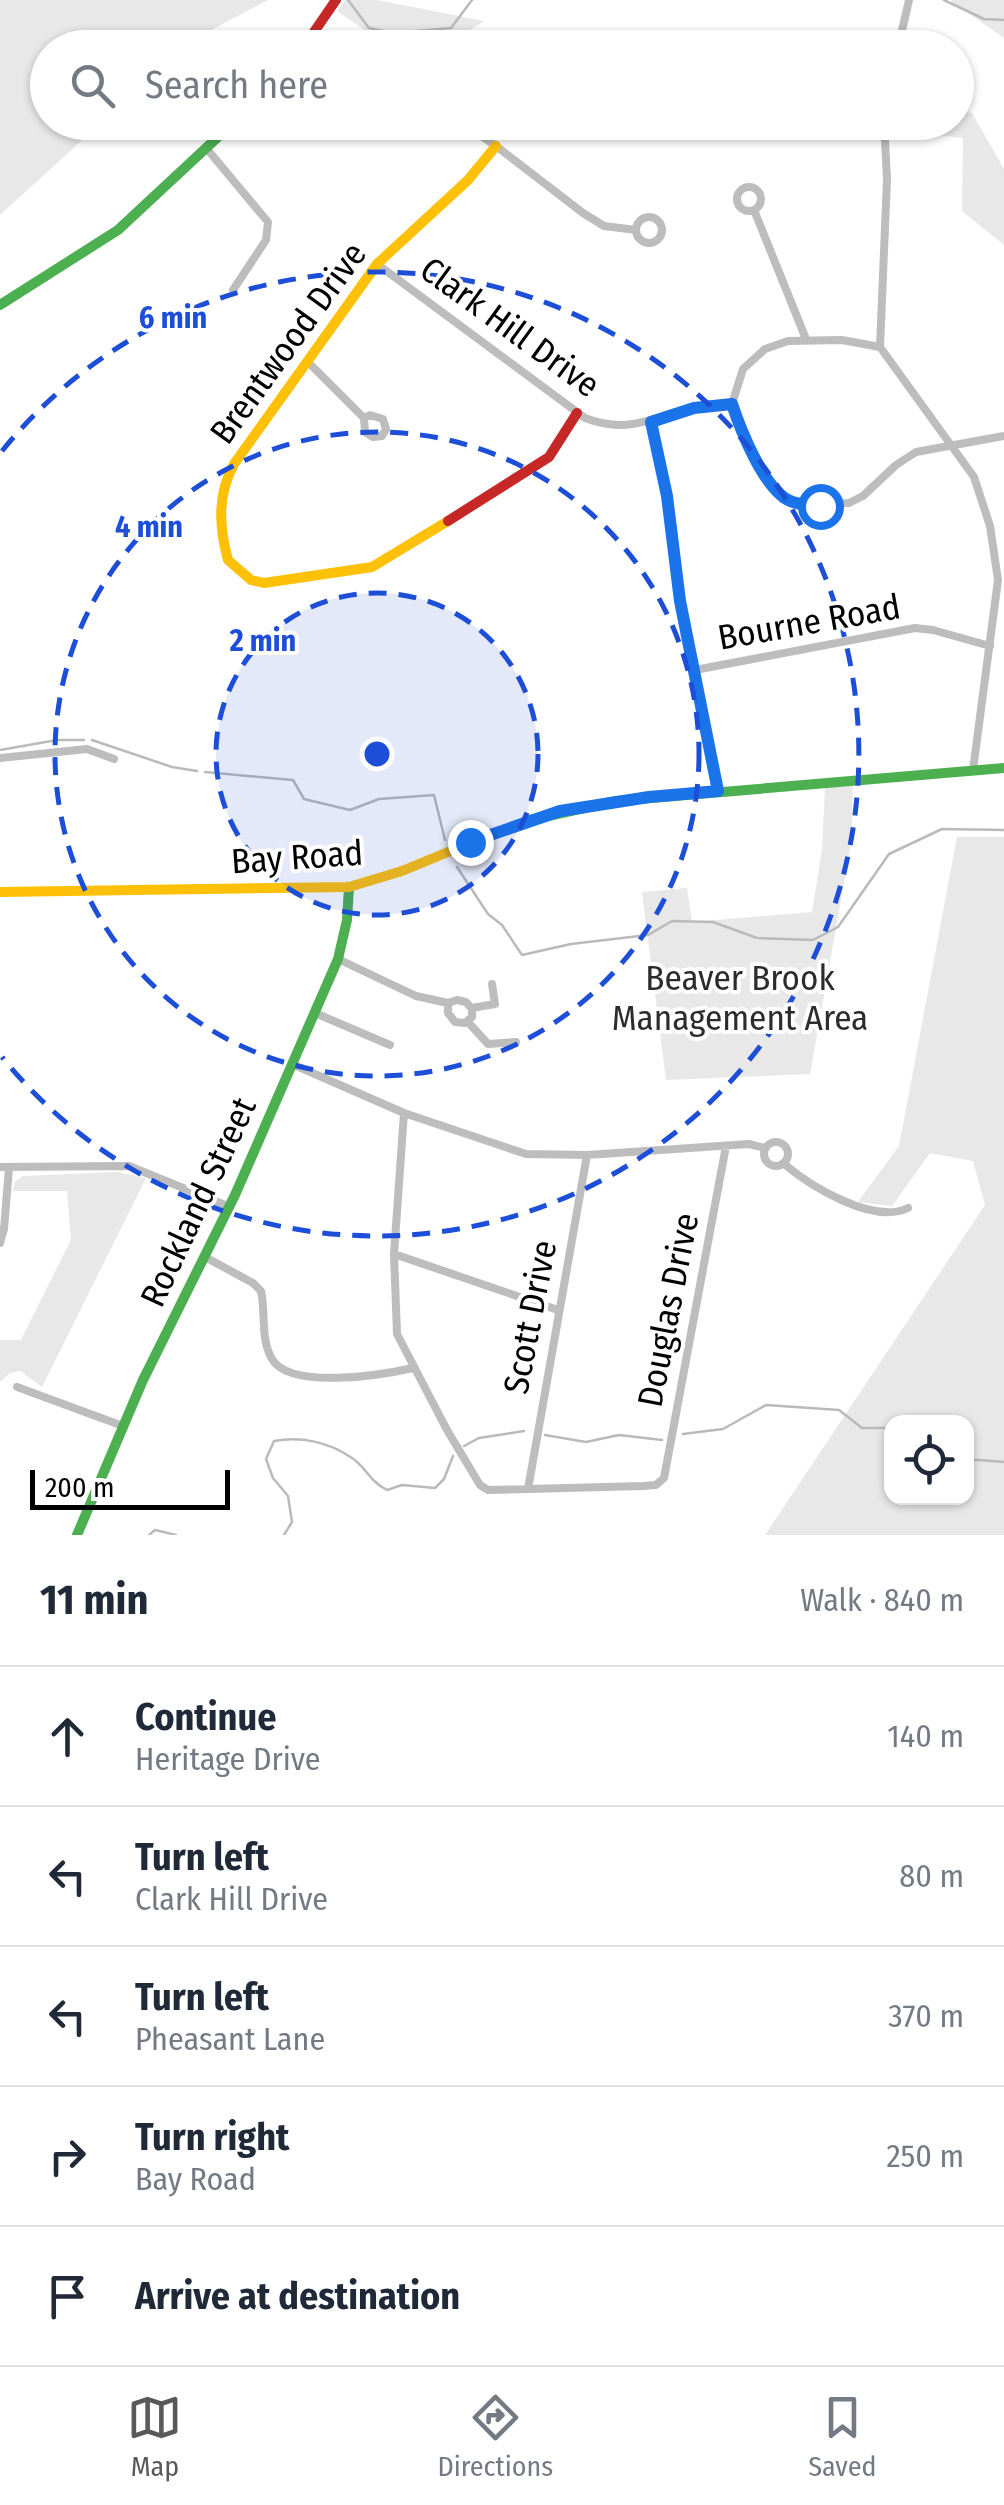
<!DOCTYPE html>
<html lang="en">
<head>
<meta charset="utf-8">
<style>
  :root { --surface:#fff; --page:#f2f2f3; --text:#1f2937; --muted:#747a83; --line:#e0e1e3; --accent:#595959 }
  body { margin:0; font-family:"Fira Sans Condensed",sans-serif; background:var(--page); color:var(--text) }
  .controls { position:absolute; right:30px; bottom:30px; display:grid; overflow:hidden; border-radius:20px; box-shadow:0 2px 8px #0004 }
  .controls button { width:90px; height:90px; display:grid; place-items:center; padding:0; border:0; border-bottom:2px solid var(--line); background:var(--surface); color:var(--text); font:50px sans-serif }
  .scale { position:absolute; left:30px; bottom:25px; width:200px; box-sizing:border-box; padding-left:10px; border:5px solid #000; border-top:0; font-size:28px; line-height:35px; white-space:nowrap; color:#000; -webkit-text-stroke:8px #fff; paint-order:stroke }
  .stop { position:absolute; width:30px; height:30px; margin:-22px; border:8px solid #1a73e8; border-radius:50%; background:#fff }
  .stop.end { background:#1a73e8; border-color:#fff; box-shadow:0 2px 10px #0008 }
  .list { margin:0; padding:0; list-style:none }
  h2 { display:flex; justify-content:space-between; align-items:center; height:130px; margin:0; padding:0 40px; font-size:42px }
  h2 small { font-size:32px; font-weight:400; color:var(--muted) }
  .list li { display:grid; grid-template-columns:65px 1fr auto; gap:30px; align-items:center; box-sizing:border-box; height:140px; padding:0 40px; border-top:2px solid var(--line) }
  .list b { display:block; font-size:38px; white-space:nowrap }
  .list p { margin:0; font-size:32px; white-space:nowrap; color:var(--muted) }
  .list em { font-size:32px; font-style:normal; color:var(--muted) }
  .icon { flex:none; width:55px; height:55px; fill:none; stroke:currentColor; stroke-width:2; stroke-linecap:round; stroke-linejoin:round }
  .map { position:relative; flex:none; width:1004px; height:1535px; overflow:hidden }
  .search { position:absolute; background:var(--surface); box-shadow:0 2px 8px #0004; left:30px; right:30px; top:30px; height:110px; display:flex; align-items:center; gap:25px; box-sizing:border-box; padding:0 35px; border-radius:55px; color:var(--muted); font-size:38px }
  .sheet { height:830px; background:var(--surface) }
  nav { display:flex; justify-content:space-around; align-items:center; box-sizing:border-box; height:140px; border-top:2px solid var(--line); background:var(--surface); font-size:28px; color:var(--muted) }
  nav a { display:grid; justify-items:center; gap:5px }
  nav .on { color:var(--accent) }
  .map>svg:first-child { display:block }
</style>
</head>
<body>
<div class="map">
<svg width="1004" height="1535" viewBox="0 0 1004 1535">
  <rect width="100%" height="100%" fill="#fff"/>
  <path fill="#e8e8e8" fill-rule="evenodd" d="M0,0H268L213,29L190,47L48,48V122L101,123L0,215Z
    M345,0H377L484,21L446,46L383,42L337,11Z
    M1004,0V38L951,1L952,0Z
    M957,111L972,113L1004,169V245L962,211L963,138L892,129L893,123L956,122Z
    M853,785L851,843L810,1074L666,1080L642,892L687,888L692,922L812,912L822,850L825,788Z
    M957,837H1004V1535H765L985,1205L973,1161L930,1153L892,1206L858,1202L899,1146ZM892,1422H966V1498H892Z
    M117,1172L146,1178L42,1387L20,1371L10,1373L0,1382V1340H21L71,1240L67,1191H13L15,1181L23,1176Z"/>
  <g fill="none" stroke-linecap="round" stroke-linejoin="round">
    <path stroke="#bababa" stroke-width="2.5" d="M348,0L369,28L393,33L451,28L472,0
      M944,0L984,19L1004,20
      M92,740L172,767L197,771
      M0,750L57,740H84
      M205,772L293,780L304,799L350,810L379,799L434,795L445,840
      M457,867L488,914L502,925L522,955L571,944L648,935L672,921L713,922L757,938L813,940L838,927L889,854L942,829L1004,830
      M683,1434L723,1429L766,1405L839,1410L862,1428H887
      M545,1435L586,1442L619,1435L662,1440
      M464,1446L479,1438L524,1431
      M966,1459L1004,1462
      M149,1535L155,1530L176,1535
      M284,1535L292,1522L288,1496L273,1478L266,1459L274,1441C301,1436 329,1442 352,1458C366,1467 369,1481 387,1490L402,1485L435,1488L444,1479L453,1456"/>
    <path stroke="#bdbdbd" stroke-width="8" d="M898,48L909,0
      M460,122L496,146L583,213L604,226L636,230
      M884,122L887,179L880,347L974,477L990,526L998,580L973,770
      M207,149L268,222L266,240L233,290
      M737 199a12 12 0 1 1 24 0a12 12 0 1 1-24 0Z
      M754,210L806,339
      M636 230a13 13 0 1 1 26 0a13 13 0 1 1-26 0Z
      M377,264L585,418C630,435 650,417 692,409C705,406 719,406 732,404
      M880,347L842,340L788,341L765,349L743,369L732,404L748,445L769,480L784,497L805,504L849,503L863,496L896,465L916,452L1004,436
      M307,361L364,418L370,415L383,419L386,429L382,436L373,437L365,432L364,418
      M651,422L667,496L680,601L718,791
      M695,670L915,628L933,630L990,646
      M0,758L87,749L114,759
      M338,959L416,996L448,1003
      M457,1000L466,1002L472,1009V1017L465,1023L455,1022L448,1013V1003Z
      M472,1008L495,1004L492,984
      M315,1013L390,1045
      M468,1022L488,1044L516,1042
      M292,1064L404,1113L526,1154L587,1155L749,1144L765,1148
      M404,1113L394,1254L397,1334L447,1430L480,1485L488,1490L643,1486L656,1485L664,1478L726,1146
      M764 1154a12 12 0 1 1 24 0a12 12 0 1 1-24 0Z
      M783,1163C810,1186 873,1225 908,1208
      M0,1167L129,1166L230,1207
      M0,1243L4,1229L9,1168
      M394,1254L558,1310
      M205,1257L253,1283L261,1291C266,1313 260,1339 272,1359C290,1390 382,1375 413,1368
      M17,1387L123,1426
      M528,1489L587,1155"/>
    <path stroke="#4caf50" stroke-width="10" d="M0,305L118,230L234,122
      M465,845L530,820L616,801L1004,768
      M77,1535L143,1380L235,1195L338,959L347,920L349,887"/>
    <path stroke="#ffc107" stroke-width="10" d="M448,521L372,567L264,583L251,580L228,560C219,527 217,495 234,464L377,264L468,180L496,146
      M0,892L349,887L402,871L465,845"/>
    <path stroke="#c62828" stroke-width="10" d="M303,48L336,0
      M448,521L549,457L577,413"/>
  </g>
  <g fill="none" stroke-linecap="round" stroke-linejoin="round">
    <path stroke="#1a73e8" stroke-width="12" d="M470,842L560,811L649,797L718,791L680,601L667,496L651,422L694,408L732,404C741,431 763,486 788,500C798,505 809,505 820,506"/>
  </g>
  <circle cx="377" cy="754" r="161" fill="#1d4ed8" fill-opacity=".12"/>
  <g fill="none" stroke="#1d4ed8" stroke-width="5" stroke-dasharray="18 12">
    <circle cx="377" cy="754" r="161"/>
    <circle cx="377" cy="754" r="322"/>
    <path d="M2 451A482 482 0 1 1 2 1057"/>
  </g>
  <g text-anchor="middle" stroke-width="8" stroke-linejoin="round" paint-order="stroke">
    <g font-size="35" fill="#000" stroke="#fff">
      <text transform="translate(510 327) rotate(36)" y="12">Clark Hill Drive</text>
      <text transform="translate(288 343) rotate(-54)" y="12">Brentwood Drive</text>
      <text transform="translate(809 622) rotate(-10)" y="12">Bourne Road</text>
      <text transform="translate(297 857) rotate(-4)" y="12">Bay Road</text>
      <text transform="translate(198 1202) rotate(-65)" y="12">Rockland Street</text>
      <text transform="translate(668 1310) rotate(-79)" y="12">Douglas Drive</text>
      <text transform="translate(530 1317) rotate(-79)" y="12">Scott Drive</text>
    </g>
    <g font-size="35" fill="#2c2c2c" stroke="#fff">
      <text x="740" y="990">Beaver Brook<tspan x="740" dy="40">Management Area</tspan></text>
    </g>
  </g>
  <circle cx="377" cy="754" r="15" fill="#1d4ed8" stroke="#fff" stroke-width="5"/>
  <g font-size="30" text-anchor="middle" font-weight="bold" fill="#1d4ed8" stroke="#fff" stroke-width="8" stroke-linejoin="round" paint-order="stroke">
    <text x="173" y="328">6 min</text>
    <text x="149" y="537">4 min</text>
    <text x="263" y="651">2 min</text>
  </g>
</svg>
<div class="controls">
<button><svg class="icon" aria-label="locate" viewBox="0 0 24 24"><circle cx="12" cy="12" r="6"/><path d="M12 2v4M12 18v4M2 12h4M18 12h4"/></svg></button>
</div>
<div class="scale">200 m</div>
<div class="stop" style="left:820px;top:506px"></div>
<div class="stop end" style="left:470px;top:842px"></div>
<div class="search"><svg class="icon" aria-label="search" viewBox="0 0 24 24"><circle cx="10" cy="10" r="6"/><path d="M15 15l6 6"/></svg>Search here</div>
</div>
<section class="sheet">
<h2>11 min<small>Walk · 840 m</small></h2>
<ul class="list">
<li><svg class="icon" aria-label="ahead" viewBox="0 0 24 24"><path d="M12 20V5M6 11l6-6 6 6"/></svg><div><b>Continue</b><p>Heritage Drive</p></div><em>140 m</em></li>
<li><svg class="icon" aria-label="left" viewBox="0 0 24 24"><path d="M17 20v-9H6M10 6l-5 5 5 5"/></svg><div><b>Turn left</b><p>Clark Hill Drive</p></div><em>80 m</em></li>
<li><svg class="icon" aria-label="left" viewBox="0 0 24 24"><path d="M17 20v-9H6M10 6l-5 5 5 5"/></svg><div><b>Turn left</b><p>Pheasant Lane</p></div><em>370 m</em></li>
<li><svg class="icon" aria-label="right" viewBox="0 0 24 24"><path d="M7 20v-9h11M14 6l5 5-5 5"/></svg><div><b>Turn right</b><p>Bay Road</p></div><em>250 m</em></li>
<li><svg class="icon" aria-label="arrive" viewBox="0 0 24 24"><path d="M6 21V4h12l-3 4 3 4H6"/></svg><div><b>Arrive at destination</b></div></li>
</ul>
</section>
<nav>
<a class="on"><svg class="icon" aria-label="map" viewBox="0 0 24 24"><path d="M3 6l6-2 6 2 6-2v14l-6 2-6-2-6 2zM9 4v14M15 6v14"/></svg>Map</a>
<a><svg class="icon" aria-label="directions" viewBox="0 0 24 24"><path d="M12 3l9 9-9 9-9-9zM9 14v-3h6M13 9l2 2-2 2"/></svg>Directions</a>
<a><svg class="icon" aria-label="saved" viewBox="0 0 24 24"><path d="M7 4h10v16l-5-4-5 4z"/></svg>Saved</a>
</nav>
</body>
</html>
